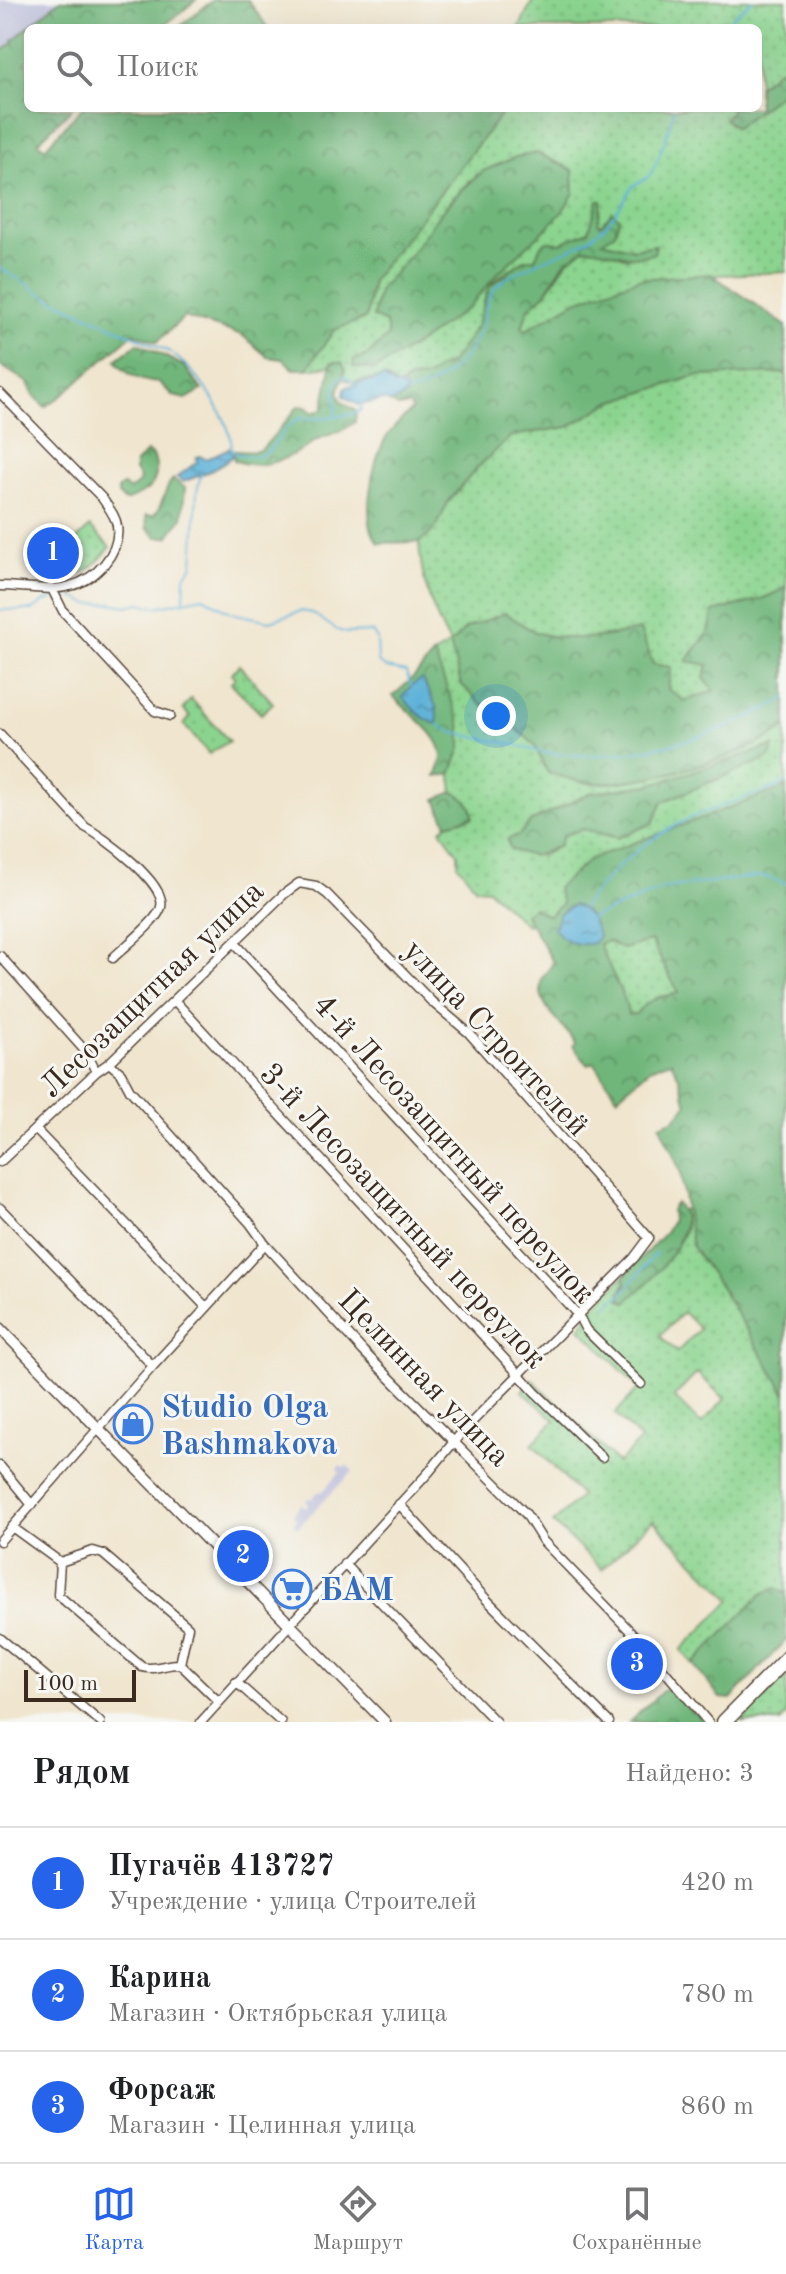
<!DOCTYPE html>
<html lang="ru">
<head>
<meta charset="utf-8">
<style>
  :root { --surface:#fff; --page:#f2f2f2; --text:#202124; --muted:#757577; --line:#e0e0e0; --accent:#2563eb }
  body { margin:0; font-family:"Old Standard TT",serif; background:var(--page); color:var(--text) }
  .scale { position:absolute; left:24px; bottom:20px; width:112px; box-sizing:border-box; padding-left:8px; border:4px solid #3b2a1e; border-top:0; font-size:22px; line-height:28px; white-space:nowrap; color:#3b2a1e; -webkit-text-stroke:6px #f6f6f2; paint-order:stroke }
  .you { position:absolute; left:496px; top:716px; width:28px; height:28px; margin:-20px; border:6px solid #fff; border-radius:50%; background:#1a73e8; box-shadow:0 0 0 12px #1a73e833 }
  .badge { display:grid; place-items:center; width:52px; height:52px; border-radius:50%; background:var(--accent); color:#fff; font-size:26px; font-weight:700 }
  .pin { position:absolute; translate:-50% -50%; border:4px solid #fff; box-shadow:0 2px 8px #0006 }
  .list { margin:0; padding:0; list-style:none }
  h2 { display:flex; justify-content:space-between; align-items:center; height:104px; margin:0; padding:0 32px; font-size:34px }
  h2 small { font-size:26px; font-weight:400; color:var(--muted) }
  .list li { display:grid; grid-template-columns:52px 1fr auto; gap:24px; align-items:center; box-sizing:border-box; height:112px; padding:0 32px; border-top:2px solid var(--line) }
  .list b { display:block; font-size:30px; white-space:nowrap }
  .list p { margin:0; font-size:26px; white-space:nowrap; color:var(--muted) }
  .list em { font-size:26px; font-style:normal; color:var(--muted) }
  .icon { flex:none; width:44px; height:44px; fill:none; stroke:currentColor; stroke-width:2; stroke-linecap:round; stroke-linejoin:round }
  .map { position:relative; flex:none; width:786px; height:1722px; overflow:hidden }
  .search { position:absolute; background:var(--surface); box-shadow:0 8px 32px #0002; left:24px; right:24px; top:24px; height:88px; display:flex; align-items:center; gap:20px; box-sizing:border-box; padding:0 28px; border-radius:12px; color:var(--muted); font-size:30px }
  .sheet { height:440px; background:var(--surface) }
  nav { display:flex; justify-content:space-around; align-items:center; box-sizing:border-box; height:112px; border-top:2px solid var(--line); background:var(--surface); font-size:22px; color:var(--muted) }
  nav a { display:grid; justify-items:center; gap:4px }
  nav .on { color:var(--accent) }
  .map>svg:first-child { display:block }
</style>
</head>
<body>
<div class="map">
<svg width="786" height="1722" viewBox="0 0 786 1722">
  <defs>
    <pattern id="grass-dots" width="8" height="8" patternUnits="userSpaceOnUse" patternTransform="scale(2)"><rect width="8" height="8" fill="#8bd48f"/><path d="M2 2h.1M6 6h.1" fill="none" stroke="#79b67b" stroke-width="1.8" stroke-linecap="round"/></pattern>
    <pattern id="forest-crowns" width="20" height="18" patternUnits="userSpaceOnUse" patternTransform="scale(2)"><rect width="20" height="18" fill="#70b67a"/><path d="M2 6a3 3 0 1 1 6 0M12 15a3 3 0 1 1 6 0" fill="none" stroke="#5d9463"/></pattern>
    <pattern id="water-ripples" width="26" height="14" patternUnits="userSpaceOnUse" patternTransform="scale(2)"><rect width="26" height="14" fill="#5bb1d8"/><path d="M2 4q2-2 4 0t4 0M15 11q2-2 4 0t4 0" fill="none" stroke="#4c90af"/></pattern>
  </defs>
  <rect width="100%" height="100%" fill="#f6f6f2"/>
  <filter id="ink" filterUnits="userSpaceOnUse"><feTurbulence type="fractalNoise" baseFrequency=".0125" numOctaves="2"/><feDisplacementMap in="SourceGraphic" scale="16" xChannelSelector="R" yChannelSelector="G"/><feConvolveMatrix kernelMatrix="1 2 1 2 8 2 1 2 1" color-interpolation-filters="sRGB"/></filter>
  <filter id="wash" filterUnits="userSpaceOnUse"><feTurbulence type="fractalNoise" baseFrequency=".006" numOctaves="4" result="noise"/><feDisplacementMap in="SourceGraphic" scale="32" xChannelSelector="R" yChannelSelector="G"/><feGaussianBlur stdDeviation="1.8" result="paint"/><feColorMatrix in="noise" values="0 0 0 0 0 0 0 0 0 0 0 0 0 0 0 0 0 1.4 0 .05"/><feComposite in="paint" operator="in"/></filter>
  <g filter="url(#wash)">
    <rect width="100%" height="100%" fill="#f0e5ce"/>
    <path fill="#c0c2dd" d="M0,0H60L0,53Z
      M340,1465L344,1468L347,1465L353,1471L297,1528L294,1525L296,1518L293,1515L298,1508L301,1504L306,1508L309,1504L306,1501L309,1497L312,1500L316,1493L323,1491L340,1472L337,1469Z"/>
    <path fill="url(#grass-dots)" stroke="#637f56" stroke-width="2" fill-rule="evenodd" d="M533,0H786V67L778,70L758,86V28H519Z
      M786,89V272L638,279L526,330L522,327C525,321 526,315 529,309C532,302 542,298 547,291C576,252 572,236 627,258L656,245L634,249L600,241L605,223L601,225L597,223L601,200L598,201L589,231L561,243L541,245L535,259H525C515,268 499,273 491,285C483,296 483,313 476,326C470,336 462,354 452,362C445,368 434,372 426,378L410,379L398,386L385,377L354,382L343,379L345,369L332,362L329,366L307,369L334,330L366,318L372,281L502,113L503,108H733L725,119L735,128ZM537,153L552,161L562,212L498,273L469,307L417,344L374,370L354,360L368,355L389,336C380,292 446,192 484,171C500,162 520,159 537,153Z
      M786,373V588L762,599L713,612L710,630L687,660L709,665L714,692L684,701L668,689L671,668L653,665L640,630C608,637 570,643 538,633C527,629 515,619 505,613L480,703L499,713L534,744L548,773C562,776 577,782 591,783C632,787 759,755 786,725V787L590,859L562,904L548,916L525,914L530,924L526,925L488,889L476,888L458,865V854L441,830L447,824L473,817C473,804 464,797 453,792L451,774L461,748L460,724L434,654L450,644C432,610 421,581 419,542L437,526L448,502L476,469L511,436L568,427L611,402L696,376ZM768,747L662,802L653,823L617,838L583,829L563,835L559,846L541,856L508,840L519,835L530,822L590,793L649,785L730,762Z
      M90,527L110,547C99,562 86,575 66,579L49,566Z
      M239,665L273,703L261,714L231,683L235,678L231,673Z
      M191,699L229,741L209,754L184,725L190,717L183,709Z
      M607,941L622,949L651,941L679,993L656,998L636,1014L628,1015L626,1003L598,943Z
      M687,1208L692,1246L722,1289L786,1394V1594L776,1588L762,1594L693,1664L681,1650L731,1600L653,1520L602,1569L553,1523L581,1496L532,1444L555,1420L522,1391L532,1379L618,1463L641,1440L615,1414L639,1388L580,1328L591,1310L624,1276L626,1282L620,1292L626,1302C644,1286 678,1253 685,1229C686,1223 684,1216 682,1210ZM683,1312L700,1329L677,1352L660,1336ZM697,1373L725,1399L701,1424L674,1397Z
      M786,1676V1716L780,1722H742Z"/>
    <path fill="url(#forest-crowns)" stroke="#56704c" stroke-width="2" fill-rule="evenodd" d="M60,0H196L161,28H28V108H72L38,142L45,148L82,108H503L502,113L372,281L366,318L334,330L307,369H294L283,359L268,357L242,335L184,317L157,342L134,333L61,396L45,407L33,394L28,383L0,365V53L14,42L13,40Z
      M213,0H248L268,28H178Z
      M786,67V89L735,128L725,119L733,108H758V86L778,70Z
      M537,153L573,170L574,193L562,212L547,228L498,273L469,307L417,344L374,370L353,367L354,360L368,355L388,336L386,323L373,317L379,290L411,254L438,216L458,194L483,171L516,157Z
      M598,200H602L598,223L601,225L612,212L619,218L615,233L602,241L634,249L656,245L654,253C629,263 610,248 584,248L563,265L545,294L529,308L522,327L526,330L576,301L638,279L711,274L786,326V373L696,376L611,402L568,427L511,436L476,469L448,502L437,526L427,537L419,542L379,543C360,524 372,460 386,438C393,427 402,419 412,410L410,405L398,407L391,403L399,400L404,387L400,386L410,379L426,378L439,368L452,362L464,345L477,325L489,287L525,259H535L541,245L547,241L561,243L589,231Z
      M138,343L184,366L202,390L186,399L173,396L160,383C142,382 126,376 116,360Z
      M332,362H342L345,369L338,393L342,402L356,411L355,422C337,436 332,432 316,440C312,442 309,446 305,448C284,461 259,471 234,460V451C241,451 253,453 260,450C263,449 296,410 298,406L306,407L313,413L323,409Z
      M147,452L153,455C163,481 149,493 125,501L118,495V488L123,485L130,490L139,483L140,478L135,471V464Z
      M173,479L185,488L182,518L168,537H157L147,528L146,515L153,516C165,505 163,490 173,479Z
      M786,588V725C759,755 632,787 591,783C577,782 562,776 548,773L534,744L499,713L480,703L461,684L450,644L466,628L505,613C515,619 527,629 538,633C570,643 608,637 640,630L653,664L671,667L668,689L684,701L714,691L704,678L708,665L687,661L710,630L713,612L762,599Z
      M434,654L460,723L461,748L451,774L436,777C438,771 442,763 442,757C442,734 407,712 393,696L415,676Z
      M774,746L769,758L662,802L653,823L617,838L583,829L563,835L559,846C533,856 539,860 510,849L508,839L519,835L530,822L590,793L649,785Z
      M786,787V1394L722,1289L692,1246L680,1170L660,1125L673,1120L687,1105L679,1077L671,1061L651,1068L617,1097L594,1062L588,1065L573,1046L575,1042C563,1024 534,1004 542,979C544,973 551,969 553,962L525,914L533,907L548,916L562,904L557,888L590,859ZM607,941L622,949L651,941L679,993C662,997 646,999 636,1014L628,1015L626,1003L599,944Z
      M453,792C464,797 473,804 473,817L447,824L436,799Z
      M676,1203C704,1231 648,1284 626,1302L620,1299L626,1282L624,1276L665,1233L672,1221L671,1210Z
      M776,1588L786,1594V1640L731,1699L720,1698L693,1664L762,1594Z
      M668,1686L684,1699L691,1712L697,1714L704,1722H629Z"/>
    <path fill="url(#water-ripples)" stroke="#4b6e7b" stroke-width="2" d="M383,377L394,385L404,387L406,396L391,403L384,400L358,405L344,396L345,388C357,380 372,384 383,377Z
      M229,448L233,456L212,470L183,482L177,477L197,462L196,458L199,456L206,459Z
      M422,679L436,706L438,724C423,721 412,708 402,697L411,686Z
      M573,905C588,910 594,921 598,936L594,943C578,947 563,942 554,928L559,914Z"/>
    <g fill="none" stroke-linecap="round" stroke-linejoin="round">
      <path stroke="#5bb1d8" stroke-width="2" d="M720,28L752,0
        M0,268L49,298L170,352C196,370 233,419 232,452C277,469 270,434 300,418C321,420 339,417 359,412L363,404
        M407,393C442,386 469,361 481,327C485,316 486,301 492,292C505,271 560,256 582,243C604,231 618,212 630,190C634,181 643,183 649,176C657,166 672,122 674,108
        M336,414C338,400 328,385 344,376L354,382
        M61,598C74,594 77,599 88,604L110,603L127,606L140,603L156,607L203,597L232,613L270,621L301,611L312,613L337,630L347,633L372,632L377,639L378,662L387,668L406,672L411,686
        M184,599L185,576L193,565L197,491L201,475
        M0,610H33L45,601L53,599
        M438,724L451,732C472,737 492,740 512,744C524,747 536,752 548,753C629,763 716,738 786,698
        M582,908C608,873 645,839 686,820C718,805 753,797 786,783
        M591,918L665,888L763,876L786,884
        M606,1306L622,1294L656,1253"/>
    </g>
  </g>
  <g filter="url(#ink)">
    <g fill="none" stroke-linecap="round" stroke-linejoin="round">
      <g stroke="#564638" stroke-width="11">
        <path id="minor" d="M0,393L102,498C108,507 116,516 117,526C121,553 95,580 70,586C49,592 22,586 0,586
          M51,587L63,611L155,711L170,716
          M0,734L85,827C104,837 167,884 161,907C158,921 124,947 113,958
          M235,943L578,1315L586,1330L641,1384
          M0,956L87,1053L96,1072
          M175,1001L535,1392L602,1457
          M109,1063L121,1073L130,1090L250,1223L265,1244L363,1351L526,1514L543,1541L634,1635L708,1722
          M36,1130L206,1307
          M0,1162L96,1072L109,1063L284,894L299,883L316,886L327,894L432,1002L469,1033L649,1238L634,1258L462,1432L429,1472L201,1722
          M0,1208L153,1366
          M0,1466L32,1505
          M399,1504L486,1599L609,1722
          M12,1527L60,1562L58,1595L142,1667C156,1671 166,1663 180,1664L218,1701
          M0,1541L153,1366L265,1244
          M60,1562L93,1551L103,1554L188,1627L180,1664
          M344,1564L496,1722
          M0,1638L100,1722
          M236,1682L281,1722"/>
      </g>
      <g stroke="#564638" stroke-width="13">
        <path id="tertiary" d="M0,1328L385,1722"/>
      </g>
      <g stroke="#564638" stroke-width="17">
        <path id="trunk" d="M724,1722L786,1659"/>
      </g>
      <use href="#minor" stroke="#fff" stroke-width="8"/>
      <use href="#tertiary" stroke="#fff" stroke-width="10"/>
      <use href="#trunk" stroke="#fff" stroke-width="14"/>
    </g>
  </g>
  <defs>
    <g id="shop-ring" transform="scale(2)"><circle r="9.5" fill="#f6f6f2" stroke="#3f7fe0" stroke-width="1.5"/><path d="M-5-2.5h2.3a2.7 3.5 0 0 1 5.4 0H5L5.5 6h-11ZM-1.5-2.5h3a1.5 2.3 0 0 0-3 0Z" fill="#3f7fe0"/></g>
    <g id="supermarket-ring" transform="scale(2)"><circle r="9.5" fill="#f6f6f2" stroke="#3f7fe0" stroke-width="1.5"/><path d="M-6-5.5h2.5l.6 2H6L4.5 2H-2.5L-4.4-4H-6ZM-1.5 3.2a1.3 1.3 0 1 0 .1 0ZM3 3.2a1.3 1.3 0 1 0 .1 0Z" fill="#3f7fe0"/></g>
  </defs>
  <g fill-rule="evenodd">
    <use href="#shop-ring" x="133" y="1424"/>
    <use href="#supermarket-ring" x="292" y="1589"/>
  </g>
  <g text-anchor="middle" stroke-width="6" stroke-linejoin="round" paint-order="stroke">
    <g font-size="32" fill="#3b2a1e" stroke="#f6f6f2">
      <text transform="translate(151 988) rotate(-44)" y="11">Лесозащитная улица</text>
      <text transform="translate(497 1037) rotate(47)" y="11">улица Строителей</text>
      <text transform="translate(455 1148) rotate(48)" y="11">4-й Лесозащитный переулок</text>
      <text transform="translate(404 1215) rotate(47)" y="11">3-й Лесозащитный переулок</text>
      <text transform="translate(425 1377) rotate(46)" y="11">Целинная улица</text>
    </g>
    <g font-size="32" font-weight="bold" fill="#366cbe" stroke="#f6f6f2" text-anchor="start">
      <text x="161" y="1417">Studio Olga<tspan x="161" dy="37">Bashmakova</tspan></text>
      <text x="320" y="1600">БАМ</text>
    </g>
  </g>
</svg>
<div class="scale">100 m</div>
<div class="you"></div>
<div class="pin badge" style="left:53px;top:553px">1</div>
<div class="pin badge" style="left:243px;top:1556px">2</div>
<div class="pin badge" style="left:637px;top:1664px">3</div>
<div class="search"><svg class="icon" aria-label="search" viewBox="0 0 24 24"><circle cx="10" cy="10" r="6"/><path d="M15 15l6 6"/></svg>Поиск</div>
</div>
<section class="sheet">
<h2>Рядом<small>Найдено: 3</small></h2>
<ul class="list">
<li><span class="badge">1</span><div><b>Пугачёв 413727</b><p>Учреждение · улица Строителей</p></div><em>420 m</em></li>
<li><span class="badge">2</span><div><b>Карина</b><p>Магазин · Октябрьская улица</p></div><em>780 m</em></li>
<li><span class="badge">3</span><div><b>Форсаж</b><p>Магазин · Целинная улица</p></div><em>860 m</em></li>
</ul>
</section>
<nav>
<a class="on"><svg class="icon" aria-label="map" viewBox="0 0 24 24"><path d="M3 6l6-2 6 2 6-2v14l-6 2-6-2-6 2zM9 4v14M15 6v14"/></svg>Карта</a>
<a><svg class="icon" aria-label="directions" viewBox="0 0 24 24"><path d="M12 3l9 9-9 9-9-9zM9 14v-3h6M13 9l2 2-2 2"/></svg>Маршрут</a>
<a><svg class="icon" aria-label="saved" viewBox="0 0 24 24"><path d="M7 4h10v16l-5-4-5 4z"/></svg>Сохранённые</a>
</nav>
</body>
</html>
